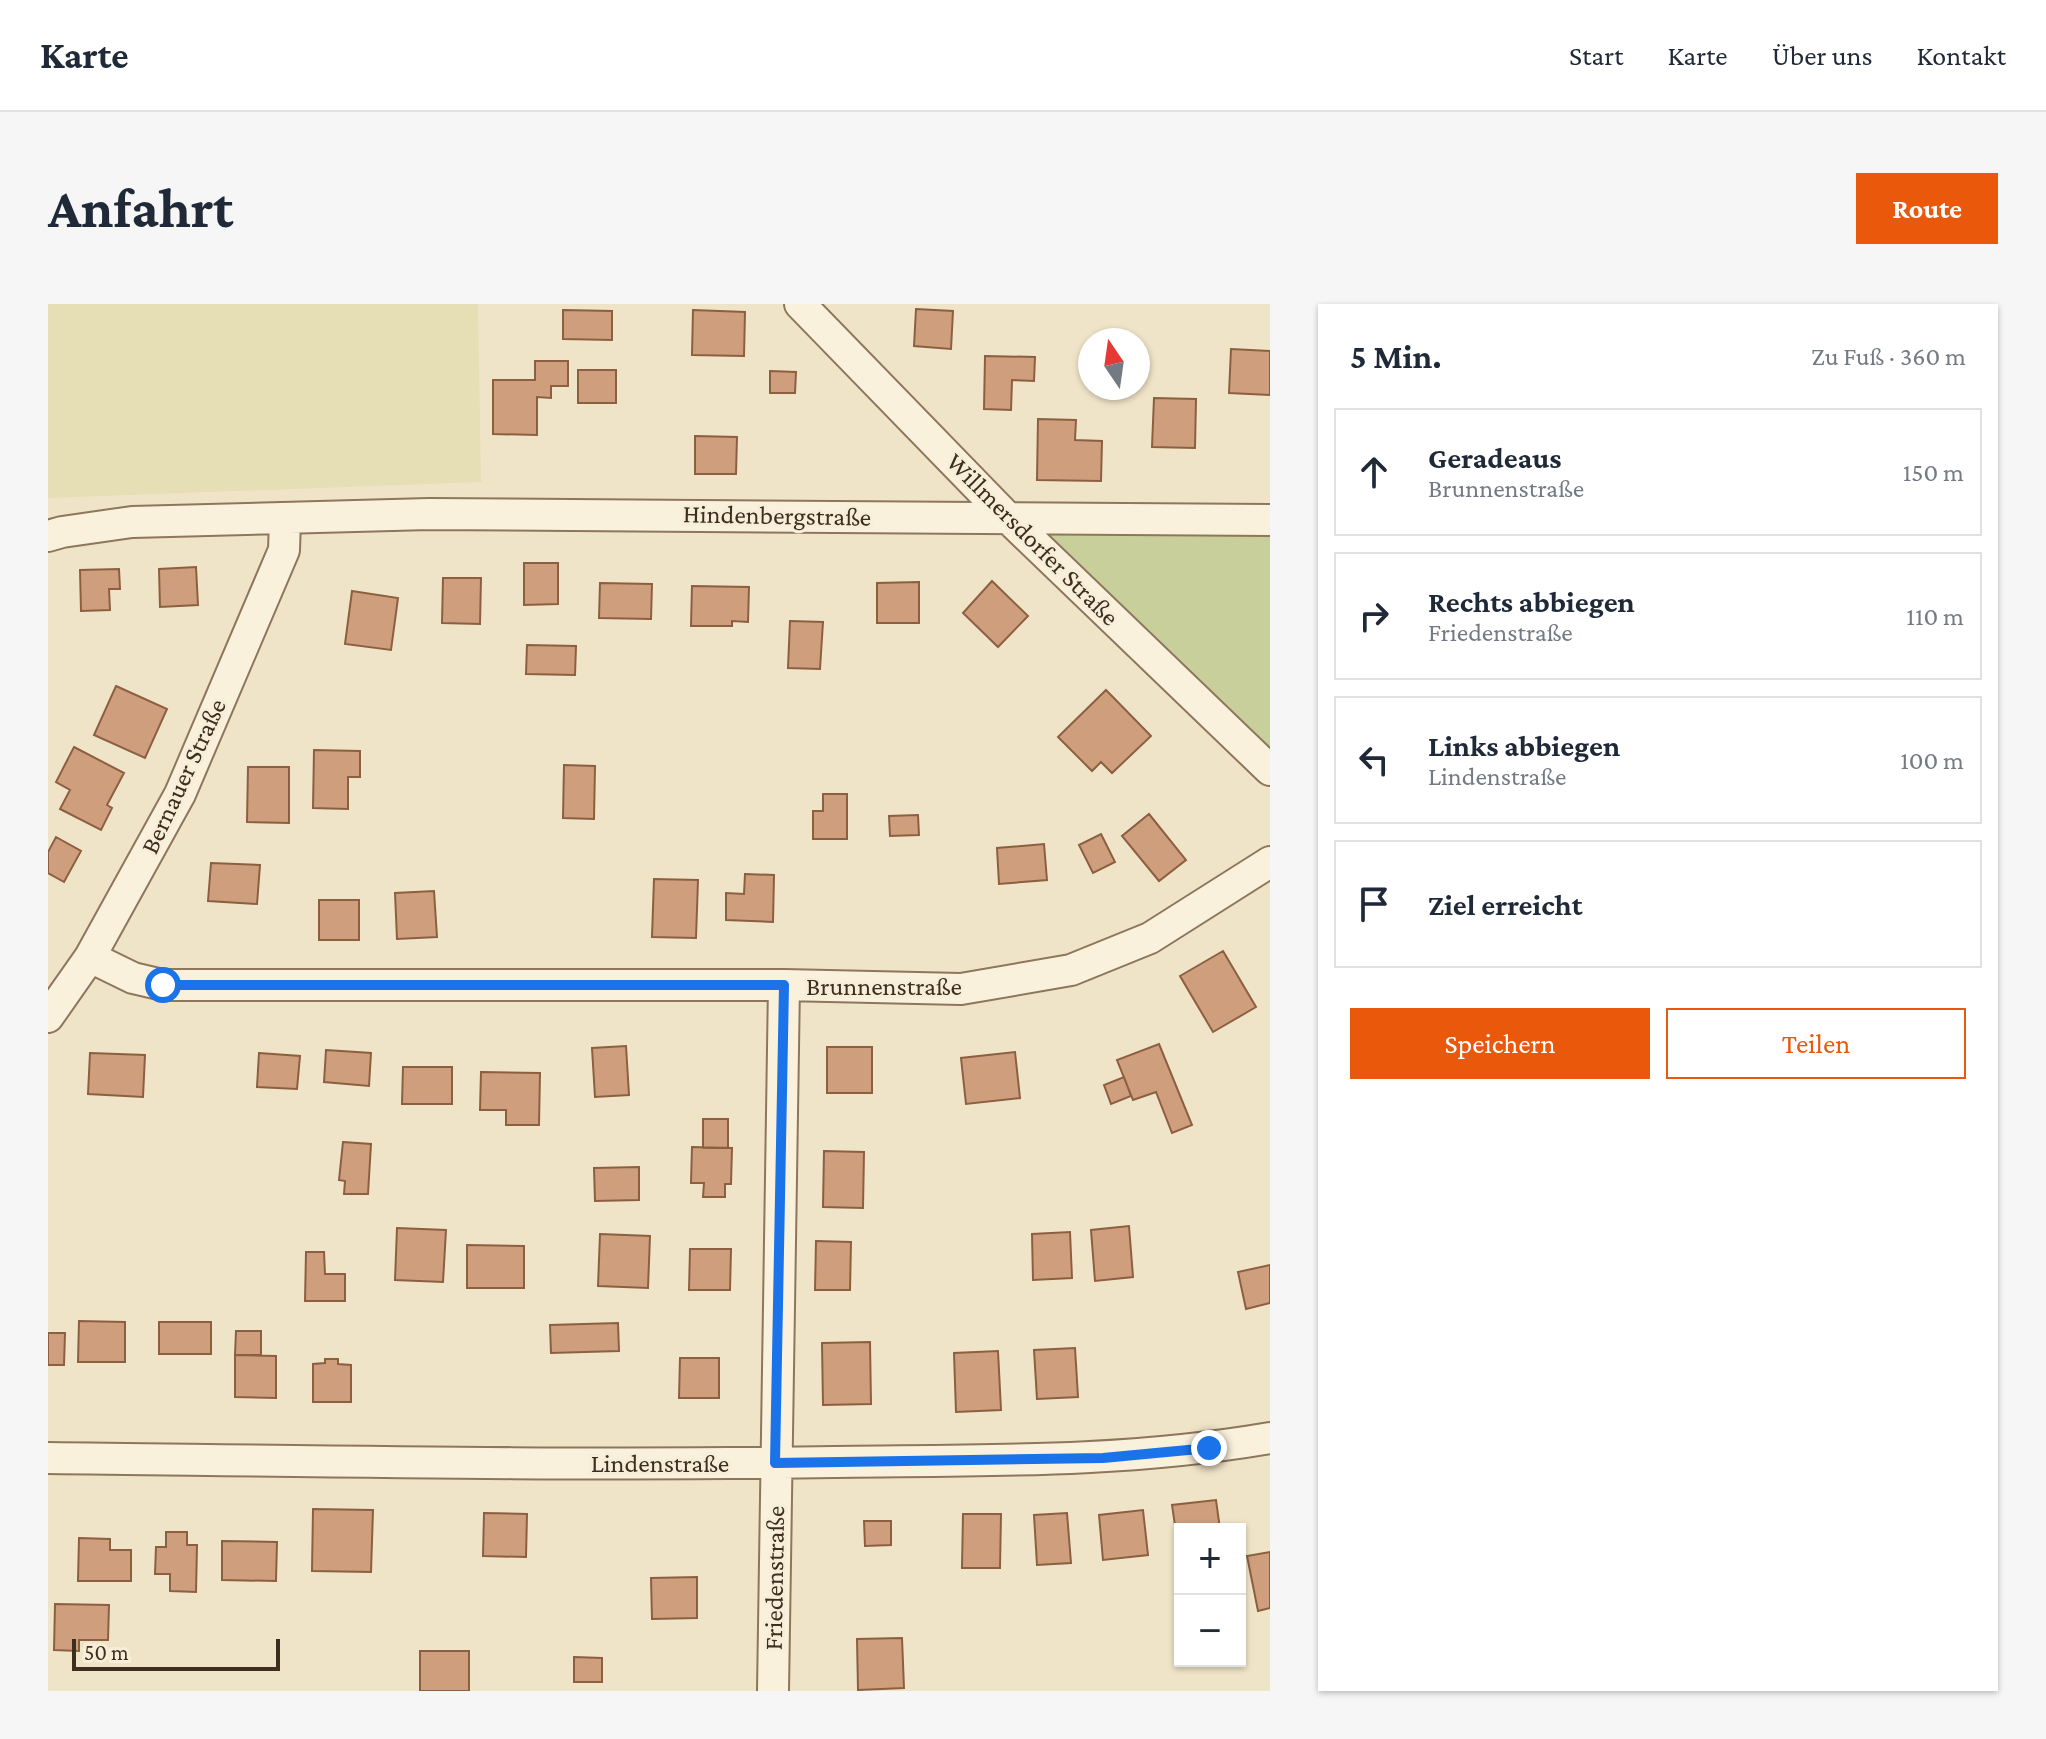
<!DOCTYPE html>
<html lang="de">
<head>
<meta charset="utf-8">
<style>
  :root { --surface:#fff; --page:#f6f6f7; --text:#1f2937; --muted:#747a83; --line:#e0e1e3; --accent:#ea580c }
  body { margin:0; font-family:"Crimson Pro",serif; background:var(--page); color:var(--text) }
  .controls { position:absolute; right:24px; bottom:24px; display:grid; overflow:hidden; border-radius:0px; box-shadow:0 2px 6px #0004 }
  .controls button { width:72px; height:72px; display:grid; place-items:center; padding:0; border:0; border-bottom:2px solid var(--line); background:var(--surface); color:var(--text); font:40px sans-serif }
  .compass { position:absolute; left:1030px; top:24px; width:72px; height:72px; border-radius:50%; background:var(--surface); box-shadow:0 2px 6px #0004; rotate:347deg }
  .scale { position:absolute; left:24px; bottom:20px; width:208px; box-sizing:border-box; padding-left:8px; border:4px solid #3d2e20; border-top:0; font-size:22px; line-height:28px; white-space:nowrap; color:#3d2e20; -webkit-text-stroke:6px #f7eed8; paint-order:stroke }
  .stop { position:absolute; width:24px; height:24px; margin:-18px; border:6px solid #1a73e8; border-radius:50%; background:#fff }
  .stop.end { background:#1a73e8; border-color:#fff; box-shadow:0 2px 8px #0008 }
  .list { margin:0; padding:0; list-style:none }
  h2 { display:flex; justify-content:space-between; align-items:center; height:104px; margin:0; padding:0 32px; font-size:34px }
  h2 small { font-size:26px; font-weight:400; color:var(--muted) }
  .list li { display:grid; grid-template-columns:52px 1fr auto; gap:24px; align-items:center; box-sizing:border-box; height:128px; margin:0 16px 16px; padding:0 16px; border:2px solid var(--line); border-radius:0px }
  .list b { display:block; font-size:30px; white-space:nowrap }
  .list p { margin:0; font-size:26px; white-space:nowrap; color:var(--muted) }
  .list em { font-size:26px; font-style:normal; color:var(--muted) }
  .actions { display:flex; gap:16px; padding:24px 32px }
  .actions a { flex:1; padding:18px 0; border:2px solid var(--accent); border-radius:0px; text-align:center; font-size:28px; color:var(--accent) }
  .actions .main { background:var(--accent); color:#fff }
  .icon { flex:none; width:44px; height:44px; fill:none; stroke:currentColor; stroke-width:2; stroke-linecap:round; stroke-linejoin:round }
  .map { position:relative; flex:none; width:1222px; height:1387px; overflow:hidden; border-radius:0px }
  header { display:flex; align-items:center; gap:48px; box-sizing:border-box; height:112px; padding:0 40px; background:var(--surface); border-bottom:2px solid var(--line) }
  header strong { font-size:38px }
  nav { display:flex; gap:44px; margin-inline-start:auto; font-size:28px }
  .intro { display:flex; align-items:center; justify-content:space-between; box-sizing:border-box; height:192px; padding:0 48px }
  h1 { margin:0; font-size:56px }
  .button { padding:20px 36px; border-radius:0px; background:var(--accent); color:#fff; font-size:28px; font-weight:700 }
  main { display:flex; gap:48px; padding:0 48px }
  aside { flex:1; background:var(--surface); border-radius:0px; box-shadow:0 2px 6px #0004 }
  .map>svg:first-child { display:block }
</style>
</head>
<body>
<header>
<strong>Karte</strong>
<nav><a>Start</a><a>Karte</a><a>Über uns</a><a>Kontakt</a></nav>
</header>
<div class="intro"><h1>Anfahrt</h1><a class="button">Route</a></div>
<main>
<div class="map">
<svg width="1222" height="1387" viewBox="0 0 1222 1387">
  <rect width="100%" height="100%" fill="#f0e4c8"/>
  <path fill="#e6deb5" d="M0,0H430L433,178L0,194Z"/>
  <path fill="#c9cf9b" d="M993,229L1222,230V447Z"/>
  <path fill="#cf9f7d" stroke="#8d5f41" stroke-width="2" d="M868,5L905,7L903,45L866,42Z
    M515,6L564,7V36L515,35Z
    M645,6L697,8L696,52L644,51Z
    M1183,45L1222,47V91L1181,89Z
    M937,52L987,53L986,77L964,76L963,106L936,105Z
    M487,57H520V82H503V94L489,93V131L445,130V76H487Z
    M530,66H568V99H530Z
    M722,67L748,68L747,89H722Z
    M1106,94L1148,95L1147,144L1104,143Z
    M990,115L1028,116L1027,136L1054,137L1053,177L989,176Z
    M647,132L689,133L688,170H647Z
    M476,259H510V300L476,301Z
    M148,263L150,301L112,303L111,265Z
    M71,265L72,285H61L62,306L33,307L32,266Z
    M395,274H433L432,320L394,319Z
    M944,277L980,312L950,343L915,309Z
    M871,278V319H829V279Z
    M552,279L604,280L603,315L551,314Z
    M644,282L701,283L700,318L684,317V322H643Z
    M304,287L350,294L343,346L297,340Z
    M742,317L775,318L772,365L740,364Z
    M479,341L528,342L527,371L478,370Z
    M68,382L119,405L97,454L46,431Z
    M1058,386L1103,432L1064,469L1053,458L1044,467L1010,433Z
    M26,443L76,469L59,501L64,504L53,526L12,505L22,486L8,478Z
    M266,446L312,447V473H300V505L265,504Z
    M516,461L547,462L546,515L515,514Z
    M200,463H241V519L199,518Z
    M775,490H799V535H765V507H775Z
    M1101,510L1138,556L1111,577L1074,532Z
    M870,511L871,531L842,532L841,512Z
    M1053,530L1067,558L1045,569L1031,541Z
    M8,533L33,547L16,578L0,569V548Z
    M996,540L999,576L951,580L949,544Z
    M163,559L212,561L209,600L160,597Z
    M697,570L726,571L725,618L678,616V589L696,590Z
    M606,575L650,576L648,634L604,633Z
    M386,587L389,633L349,635L347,589Z
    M271,596H311V636H271Z
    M1175,647L1208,703L1165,728L1132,672Z
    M1111,740L1144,821L1124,829L1108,788L1085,796L1069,756Z
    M578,742L581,791L547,793L544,744Z
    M779,743H824V789H779Z
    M278,746L323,749L321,782L276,778Z
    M967,748L972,794L918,800L913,754Z
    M42,749L97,751L95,793L40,790Z
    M211,749L252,752L249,785L209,783Z
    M355,763H404V800H354Z
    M433,768L492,769L491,821H458V806H432Z
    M1076,773L1083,792L1063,800L1056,781Z
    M655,815H680V844H655Z
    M295,838L323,840L320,890H296L297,877L291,876Z
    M644,843L684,844L683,880H677V893H655L656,879H643Z
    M776,847L816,848L815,904L775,903Z
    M591,863V896L547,897L546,864Z
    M1081,922L1085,973L1047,977L1043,926Z
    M349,924L398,926L395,978L347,976Z
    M1022,928L1024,974L985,976L984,930Z
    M552,930L602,932L600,984L550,982Z
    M768,937L803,938L802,986H767Z
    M419,941L476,942V984H419Z
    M642,945H683L682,986H641Z
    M258,948H276L277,970H297V997H257Z
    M1222,961V999L1198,1005L1190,968Z
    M31,1017L77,1018V1058H30Z
    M111,1018H163V1050H111Z
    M570,1019L571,1047L503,1049L502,1021Z
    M188,1027H213V1051H187Z
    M0,1029H17L16,1061H0Z
    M822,1038L823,1100L775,1101L774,1039Z
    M1027,1044L1030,1093L989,1095L986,1046Z
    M950,1047L953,1106L908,1108L906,1049Z
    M187,1051L228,1052V1094L187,1093Z
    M632,1054H671V1094H631Z
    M277,1055H290V1060L303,1061V1098H265V1060L277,1059Z
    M1168,1196L1172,1225H1132V1256L1124,1201Z
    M265,1205L325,1206L323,1268L264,1267Z
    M1095,1206L1100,1251L1055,1256L1051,1211Z
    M436,1209L479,1210L478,1253L435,1252Z
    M1019,1209L1023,1259L989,1261L986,1211Z
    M915,1210H953L952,1264H914Z
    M816,1217H843V1241L817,1242Z
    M118,1228H139V1241H149L148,1288L122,1287V1270H107L108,1243H118Z
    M31,1234L62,1235V1246H83V1277H30Z
    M174,1237L229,1238L228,1277L174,1276Z
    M1222,1248V1304L1210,1307L1199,1252Z
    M649,1273V1314L604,1315L603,1274Z
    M7,1300L61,1301L60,1336H31V1347L6,1346Z
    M854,1334L856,1384L810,1386L809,1335Z
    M372,1347H421V1387H372Z
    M526,1353L554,1354V1378H526Z"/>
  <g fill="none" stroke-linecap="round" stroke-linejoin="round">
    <g stroke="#8d765c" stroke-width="34">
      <path id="minor" d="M752,0L960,214L1222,466
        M0,232L14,228L84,218L381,210L1222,216
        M42,653L85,674L115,681H736L913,685L1023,666L1102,634L1222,558
        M0,713L42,653L132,490L236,246L237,216
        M0,1154C262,1157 525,1162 787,1158C934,1156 1076,1159 1222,1134
        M725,1387L736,681"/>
    </g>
    <use href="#minor" stroke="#faf1dc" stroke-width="30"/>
  </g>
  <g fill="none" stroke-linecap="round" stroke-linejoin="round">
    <path stroke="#1a73e8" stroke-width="10" d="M115,681H736L727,1159L1055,1154L1161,1144"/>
  </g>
  <g text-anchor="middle" stroke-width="6" stroke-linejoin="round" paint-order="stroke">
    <g font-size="26" fill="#3d2e20" stroke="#f7eed8">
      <text transform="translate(729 211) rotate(1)" y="9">Hindenbergstraße</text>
      <text transform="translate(985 235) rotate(45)" y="9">Willmersdorfer Straße</text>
      <text transform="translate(135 472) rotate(-65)" y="9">Bernauer Straße</text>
      <text x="836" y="691">Brunnenstraße</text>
      <text x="612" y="1168">Lindenstraße</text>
      <text transform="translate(726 1274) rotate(-89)" y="9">Friedenstraße</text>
    </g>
  </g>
</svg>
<div class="controls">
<button>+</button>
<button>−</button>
</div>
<svg class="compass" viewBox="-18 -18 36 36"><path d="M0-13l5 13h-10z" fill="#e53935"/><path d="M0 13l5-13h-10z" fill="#747a83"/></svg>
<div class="scale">50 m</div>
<div class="stop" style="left:115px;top:681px"></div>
<div class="stop end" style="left:1161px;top:1144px"></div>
</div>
<aside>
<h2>5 Min.<small>Zu Fuß · 360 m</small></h2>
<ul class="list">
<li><svg class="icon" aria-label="ahead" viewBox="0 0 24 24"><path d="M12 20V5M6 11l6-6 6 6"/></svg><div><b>Geradeaus</b><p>Brunnenstraße</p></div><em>150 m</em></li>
<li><svg class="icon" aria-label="right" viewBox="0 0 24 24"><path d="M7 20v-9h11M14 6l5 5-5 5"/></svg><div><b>Rechts abbiegen</b><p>Friedenstraße</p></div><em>110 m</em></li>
<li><svg class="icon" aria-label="left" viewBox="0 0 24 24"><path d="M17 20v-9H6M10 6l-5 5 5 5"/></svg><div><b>Links abbiegen</b><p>Lindenstraße</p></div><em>100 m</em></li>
<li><svg class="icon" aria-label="arrive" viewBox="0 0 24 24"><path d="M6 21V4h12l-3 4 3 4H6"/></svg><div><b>Ziel erreicht</b></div></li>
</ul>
<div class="actions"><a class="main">Speichern</a><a>Teilen</a></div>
</aside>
</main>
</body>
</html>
